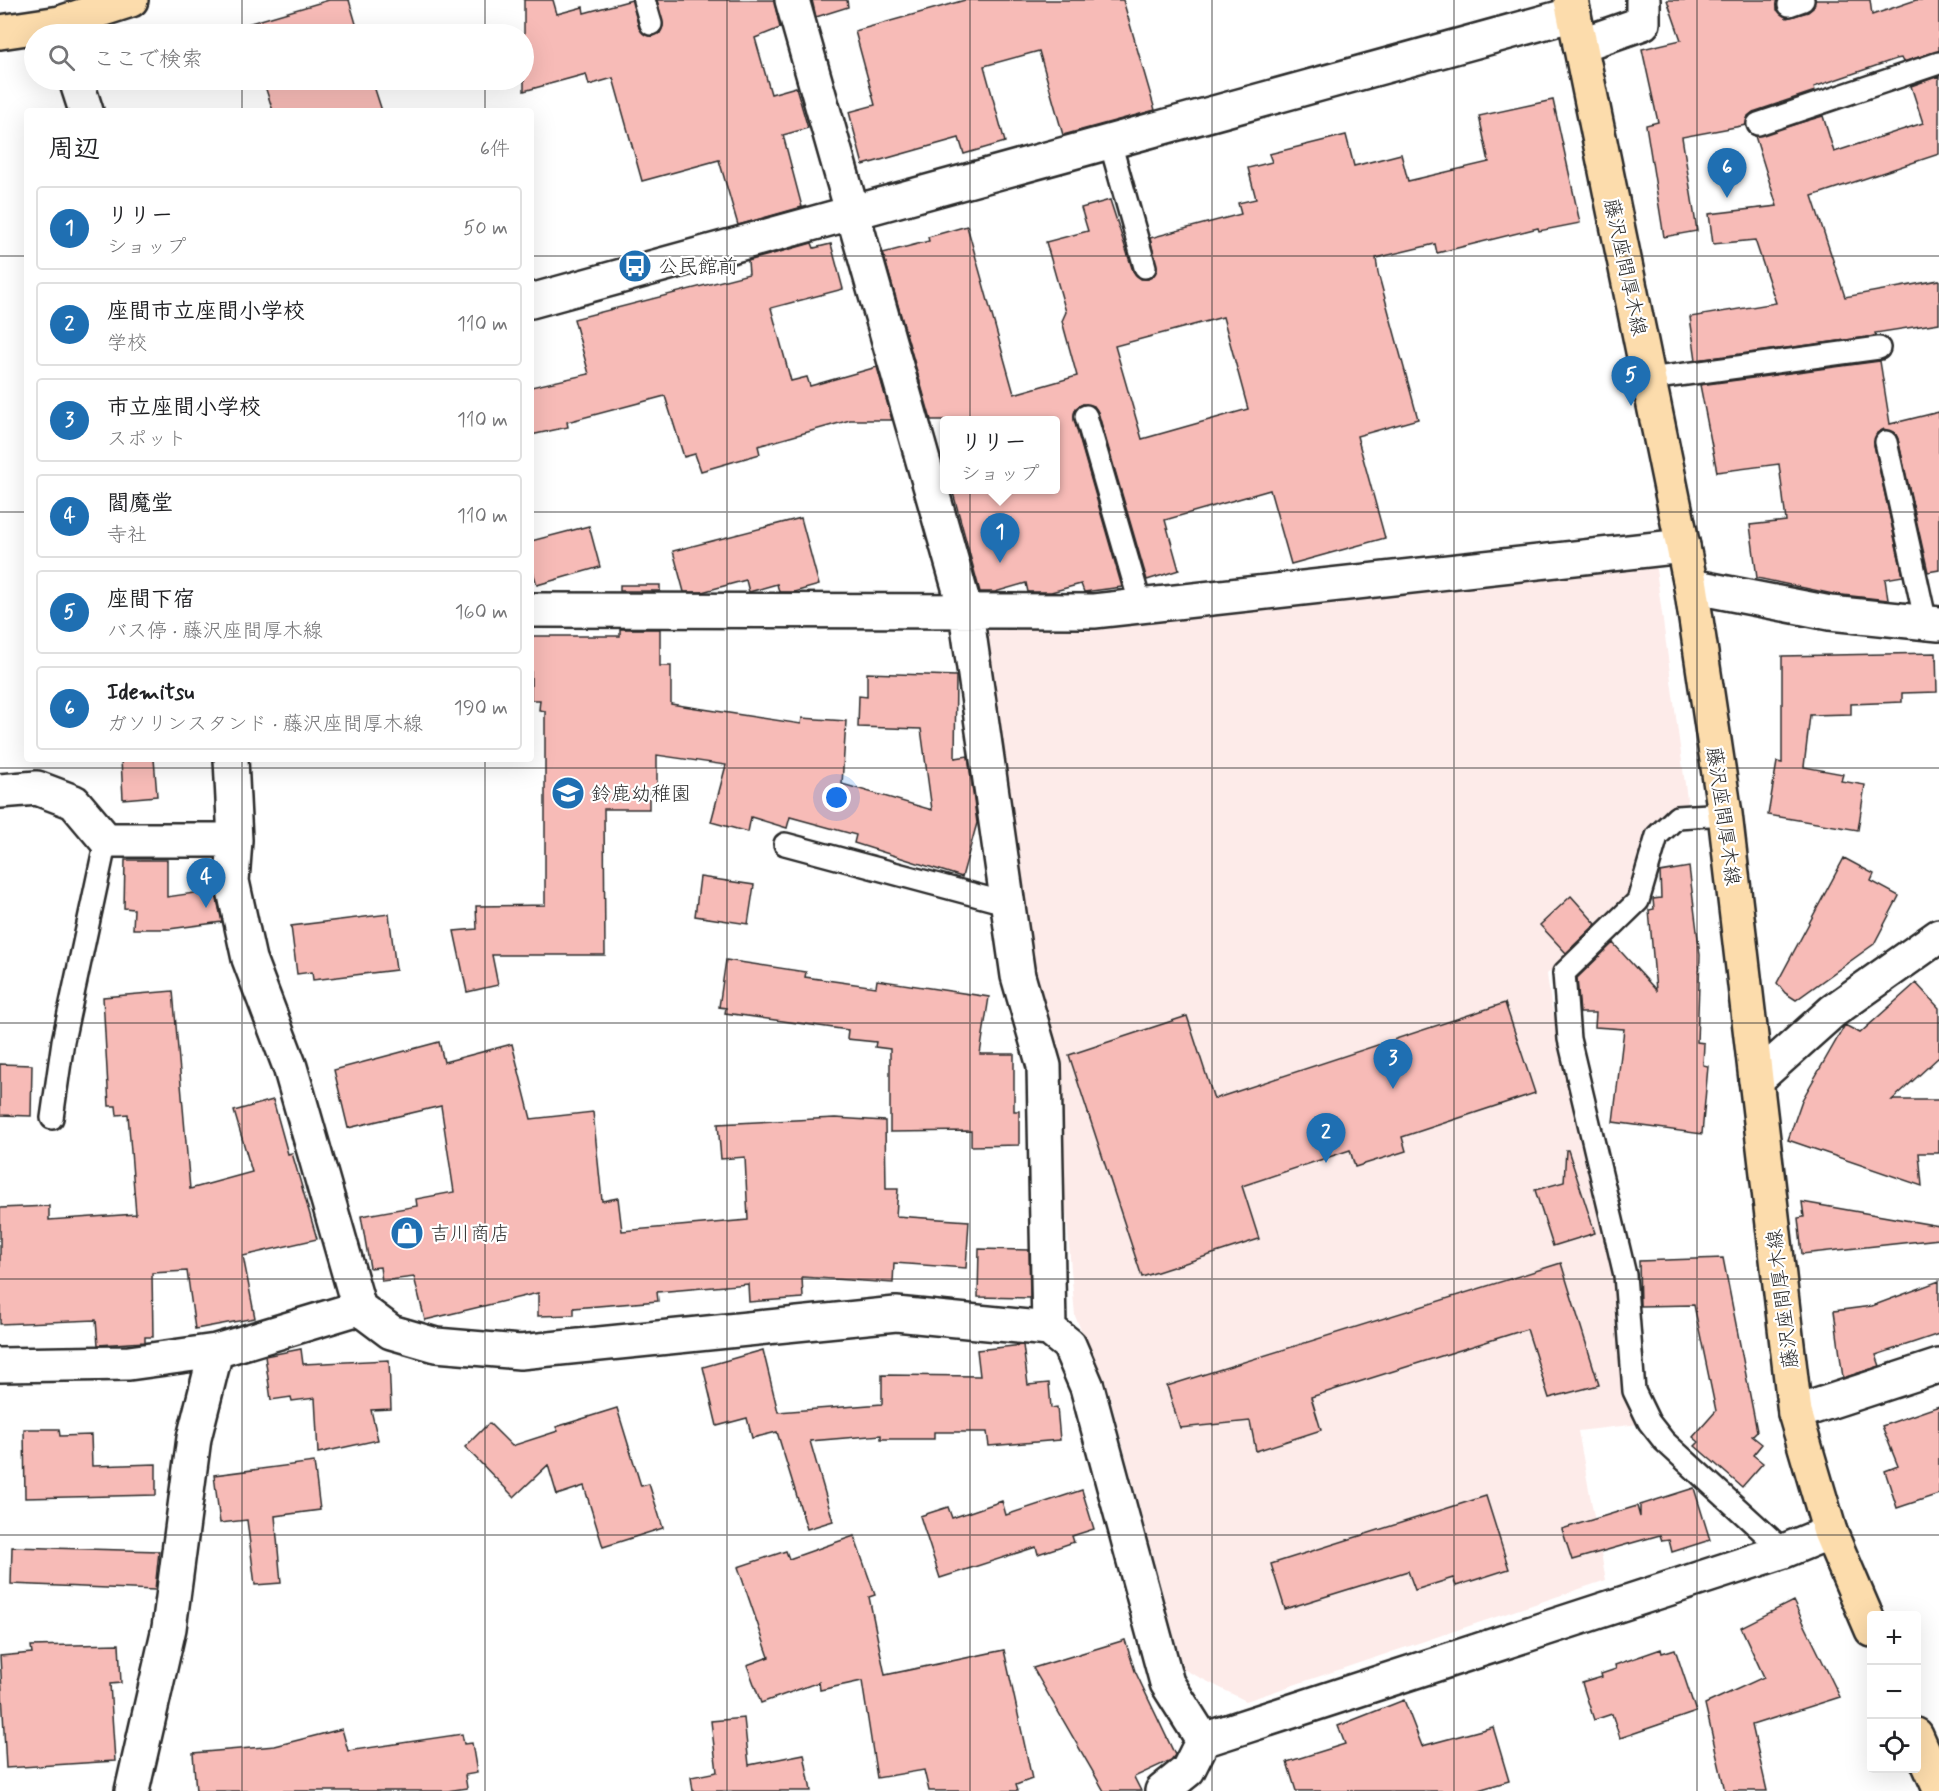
<!DOCTYPE html>
<html lang="ja">
<head>
<meta charset="utf-8">
<style>
  :root { --surface:#fff; --page:#f6f6f6; --text:#202124; --muted:#757577; --line:#e0e0e0; --accent:#1f6fb2 }
  body { margin:0; font-family:Mynerve,"Klee One",sans-serif; background:var(--page); color:var(--text) }
  .controls { position:absolute; right:18px; bottom:18px; display:grid; overflow:hidden; border-radius:6px; box-shadow:0 6px 24px #0002 }
  .controls button { width:54px; height:54px; display:grid; place-items:center; padding:0; border:0; border-bottom:2px solid var(--line); background:var(--surface); color:var(--text); font:30px sans-serif }
  .you { position:absolute; left:837px; top:798px; width:21px; height:21px; margin:-15px; border:4px solid #fff; border-radius:50%; background:#1a73e8; box-shadow:0 0 0 9px #1a73e833 }
  .badge { display:grid; place-items:center; width:39px; height:39px; border-radius:50%; background:var(--accent); color:#fff; font-size:20px; font-weight:700 }
  .pin { position:absolute; translate:-50% -50px; filter:drop-shadow(0 2px 3px #0008) }
  .pin::after { content:''; position:absolute; top:32px; width:21px; height:18px; background:inherit; clip-path:polygon(0 0,100% 0,50% 100%) }
  .popup { position:absolute; left:940px; top:416px; width:120px; height:78px; box-sizing:border-box; display:grid; place-content:center; border-radius:6px; background:var(--surface); filter:drop-shadow(0 2px 4px #0005); font-size:20px; white-space:nowrap; color:var(--muted) }
  .popup b { font-size:22px; color:var(--text) }
  .popup::after { content:''; position:absolute; left:50%; top:100%; margin-left:-12px; border:12px solid transparent; border-top-color:var(--surface) }
  .list { margin:0; padding:0; list-style:none }
  h2 { display:flex; justify-content:space-between; align-items:center; height:78px; margin:0; padding:0 24px; font-size:26px }
  h2 small { font-size:20px; font-weight:400; color:var(--muted) }
  .list li { display:grid; grid-template-columns:39px 1fr auto; gap:18px; align-items:center; box-sizing:border-box; height:84px; margin:0 12px 12px; padding:0 12px; border:2px solid var(--line); border-radius:6px }
  .list b { display:block; font-size:22px; white-space:nowrap }
  .list p { margin:0; font-size:20px; white-space:nowrap; color:var(--muted) }
  .list em { font-size:20px; font-style:normal; color:var(--muted) }
  .icon { flex:none; width:33px; height:33px; fill:none; stroke:currentColor; stroke-width:2; stroke-linecap:round; stroke-linejoin:round }
  .map { position:relative; flex:none; width:1939px; height:1791px; overflow:hidden }
  .search { position:absolute; background:var(--surface); box-shadow:0 6px 24px #0002; left:24px; top:24px; width:510px; height:66px; display:flex; align-items:center; gap:15px; box-sizing:border-box; padding:0 21px; border-radius:33px; color:var(--muted); font-size:22px }
  .panel { position:absolute; background:var(--surface); box-shadow:0 6px 24px #0002; left:24px; top:108px; width:510px; height:654px; border-radius:6px }
  .map>svg:first-child { display:block }
</style>
</head>
<body>
<div class="map">
<svg width="1939" height="1791" viewBox="0 0 1939 1791">
  <rect width="100%" height="100%" fill="#fff"/>
  <filter id="ink" filterUnits="userSpaceOnUse"><feTurbulence type="fractalNoise" baseFrequency=".0167" numOctaves="2"/><feDisplacementMap in="SourceGraphic" scale="12" xChannelSelector="R" yChannelSelector="G"/><feConvolveMatrix kernelMatrix="1 2 1 2 8 2 1 2 1" color-interpolation-filters="sRGB"/></filter>
  <g filter="url(#ink)">
    <path fill="#fdebe9" d="M1655,562L1688,806L1671,808L1650,827L1627,895L1547,974L1551,1004L1617,1269L1639,1424L1578,1431L1606,1580L1246,1701L1183,1669L1109,1394L1075,1316L1053,1057L1028,971L986,628L1063,623Z"/>
    <path fill="#f7bbb7" stroke="#2b2b2b" stroke-width="1.5" fill-rule="evenodd" d="M329,0H349L359,34H250L247,24Z
      M524,0H553L557,14L583,7L584,13L632,0L639,28L649,36L660,33L663,26L657,0H774L780,28L755,38L771,94L796,87L808,128L783,135L802,207L738,225L719,160L642,181L613,78L589,85L586,74L524,91Z
      M812,0H847L848,7L816,17Z
      M965,0H1123L1155,110L1063,135L1039,51L984,66L1005,142L964,154L959,138L863,165L849,112L875,105L855,31Z
      M1667,0H1778L1777,10L1787,18L1808,12L1813,8L1815,0H1870L1872,15L1916,0H1939V51L1903,62L1901,58L1896,59L1814,87L1815,91L1753,112L1748,116L1746,125L1682,137L1697,231L1664,237L1646,125L1658,122L1642,49L1681,40Z
      M1939,76V154L1812,196L1845,297L1939,280V323L1875,333L1876,336L1696,360L1690,317L1776,303L1755,240L1713,244L1709,214L1777,206L1755,136L1823,116L1834,152L1923,123L1911,86Z
      M263,80H372L382,111H273Z
      M1553,100L1580,223L1539,231L1538,228L1437,253L1435,244L1376,258L1378,273L1418,419L1357,436L1385,538L1291,564L1270,490L1165,520L1179,570L1147,580L1098,412L1094,406L1083,404L1076,408L1074,420L1122,587L1084,592L1081,584L1051,592H1028L1026,583L995,592H980L952,489H1056V420H931L883,253L929,241L928,237L967,226L1014,394L1077,376L1062,321L1066,312L1046,242L1088,231L1081,208L1110,200L1133,271L1141,279H1148L1157,270L1150,238L1241,214L1238,203L1256,199L1248,168L1272,162L1269,154L1346,135L1354,166L1401,154L1408,181L1489,162L1479,116ZM1223,317L1248,409L1142,439L1115,346Z
      M812,243L814,248L831,244L843,289L771,308L791,381L807,377L810,386L877,367L892,420H850L758,446L760,454L701,471L695,454L684,457L665,396L567,422L568,427L531,435V387L589,374L574,319L749,274L748,261Z
      M1880,361L1890,424L1939,412V570L1928,572L1898,439L1895,433L1884,429L1877,433L1874,445L1903,576L1885,579L1888,600L1833,594L1757,578L1750,525L1786,521L1779,464L1717,472L1700,385Z
      M801,518L819,585L794,592H779L777,584L749,592L746,580L702,592H684L673,551Z
      M589,526L600,567L537,585L531,565V541Z
      M620,585H660V591H620Z
      M620,629H660V666H671V704L801,724L802,718L846,721L842,784L932,810L921,729L858,727L859,696L867,697V673L956,676L955,758L968,756L977,823L962,877L854,843L856,835L790,817L787,828L751,817L748,832L711,822L726,765L657,755V790H649V809H604L605,955H492L498,985L467,992L454,931L477,929L476,906L545,905V711L539,710L540,700H531V636H620Z
      M1936,653L1937,692L1902,693V702L1851,704V714L1810,715L1804,767L1843,774L1841,781L1865,785L1858,830L1768,815L1777,762L1782,763V656Z
      M121,759H154L157,796L123,799Z
      M1844,858L1874,874L1871,881L1899,896L1874,944L1796,1000L1785,993L1777,983Z
      M125,860H167V897L215,890L222,922L169,929H133L134,909L124,908Z
      M1689,867L1700,955L1697,1042L1704,1043L1703,1065L1708,1066L1702,1134L1613,1122L1624,1029L1595,1027L1596,1013H1580L1577,978L1613,943L1656,990L1649,910L1654,909L1653,899L1661,898L1660,872Z
      M700,877L754,885L748,924L695,916Z
      M1571,896L1596,924L1566,953L1540,925Z
      M389,914L396,970L313,980L312,972L297,974L291,926Z
      M726,960L806,972L805,977L876,987L877,980L989,997L980,1054H1014V1111H1019V1145L971,1146V1131L890,1132V1049L875,1047L876,1042L847,1039L848,1030L725,1013L726,1008L719,1007Z
      M1916,983L1939,1008V1057L1892,1100H1939V1153H1919L1922,1186L1788,1140L1802,1100L1845,1025L1860,1033Z
      M173,991L190,1189L252,1172L234,1111L273,1100L288,1154L292,1153L317,1239L243,1256L255,1318L195,1329L187,1271L152,1273L153,1337H145V1342L98,1345L96,1320L0,1324V1208L49,1206V1220L136,1214L128,1114L117,1115L116,1106H109L103,997Z
      M1505,1003L1535,1093L1402,1137L1406,1151L1355,1167L1350,1150L1242,1186L1259,1239L1142,1277L1069,1055L1187,1016L1214,1099Z
      M439,1042L444,1062L512,1044L531,1119L593,1112L602,1201L618,1198L622,1231L748,1220L745,1157L721,1159L718,1124L835,1118L885,1121L886,1189H898L896,1216L969,1221L966,1268L894,1263L893,1283L802,1277L803,1298L749,1302L748,1284L657,1292L658,1301L574,1308V1315L538,1316V1293L425,1320L414,1277L382,1281L380,1267L370,1268L361,1216L417,1206L416,1199L454,1192L441,1106L348,1128L334,1070Z
      M0,1064L32,1065L31,1116L0,1115Z
      M1566,1150H1568L1595,1233L1553,1246L1535,1190L1564,1182Z
      M1802,1202L1939,1226V1239L1802,1254L1798,1218L1804,1217Z
      M979,1249L1029,1250L1030,1298L978,1297Z
      M1723,1258L1757,1431L1752,1436L1762,1444L1753,1455L1763,1463L1742,1487L1695,1446L1699,1442L1693,1437L1716,1411L1694,1305L1640,1306L1639,1261Z
      M1561,1263L1599,1385L1549,1398L1527,1329L1311,1397L1321,1430L1256,1451L1250,1421L1180,1428L1167,1386Z
      M1939,1281V1334L1876,1355L1880,1366L1843,1378L1834,1311L1872,1306Z
      M1023,1345L1028,1385L1049,1383L1051,1408L1057,1407L1060,1440L989,1446L987,1432H934V1439H881V1435L810,1441L833,1521L807,1529L777,1432L752,1438L747,1418L717,1426L703,1367L763,1350L778,1412L882,1404V1375L980,1376L977,1350Z
      M301,1349L303,1364L389,1360L391,1409L371,1410L378,1440L318,1453L315,1398L292,1401L291,1397L271,1400L265,1356Z
      M1939,1406V1494L1897,1508L1885,1471L1898,1466L1882,1426Z
      M617,1408L641,1486L649,1484L663,1528L603,1547L584,1486L557,1495L548,1465L514,1497L465,1447L489,1423L512,1446L558,1431L556,1427Z
      M24,1429H59L60,1436L91,1435L92,1466L156,1464V1495L25,1498Z
      M314,1462L320,1510L275,1516L281,1583L255,1585L247,1520L220,1523L214,1475Z
      M1694,1488L1710,1540L1672,1552L1669,1540L1662,1541L1660,1535L1572,1560L1562,1529L1637,1506L1640,1517V1505Z
      M1082,1490L1094,1529L1072,1536L1074,1542L1038,1554L1036,1547L940,1578L920,1516L948,1507L952,1518L1002,1501L1006,1515Z
      M1486,1496L1509,1569L1456,1586L1453,1578L1415,1590L1408,1571L1285,1609L1271,1564Z
      M854,1536L875,1595L869,1597L885,1675L1004,1650L1032,1779L1016,1785L1018,1791H929L924,1770L877,1778L862,1681L820,1690L819,1682L761,1703L747,1665L769,1657L738,1567L786,1551L789,1559Z
      M12,1547L159,1551L155,1590L11,1584Z
      M1793,1601L1840,1697L1752,1725L1767,1791H1725L1705,1704L1764,1677L1741,1627Z
      M1125,1640L1135,1671L1175,1755L1171,1760L1134,1777L1141,1791H1104L1033,1668Z
      M119,1644L121,1683L110,1684L115,1761L6,1768L0,1656L32,1653L31,1646Z
      M1661,1649L1662,1653L1675,1649L1696,1712L1620,1738L1612,1714L1594,1720L1582,1683L1602,1677L1601,1674L1616,1669L1615,1665Z
      M1404,1700L1422,1746L1493,1727L1509,1781L1475,1791H1296L1287,1762L1345,1744L1338,1726Z
      M744,1718L749,1765L804,1754L811,1791H693L691,1777L717,1772L711,1721Z
      M342,1729L348,1751L462,1734L464,1744L472,1743L477,1773L465,1775L467,1788L447,1791H196L193,1753L275,1746Z"/>
    <g fill="none" stroke-linecap="round" stroke-linejoin="round">
      <g stroke="#2b2b2b" stroke-width="26">
        <path id="service" d="M644,0L651,24
          M1789,5L1803,0
          M1758,124L1939,63
          M1110,142L1145,267
          M1649,379L1879,348
          M1086,416L1141,606
          M1886,442L1926,623
          M1725,814L1677,817L1657,836L1638,901L1564,973L1569,1039L1625,1275L1634,1391L1649,1422L1664,1441L1784,1551
          M785,844L1009,904
          M52,1118L63,1041L106,840"/>
      </g>
      <g stroke="#2b2b2b" stroke-width="38">
        <path id="minor" d="M792,0L966,612L1018,976L1044,1066L1049,1329
          M1580,45L1643,23V0
          M76,80L86,111
          M531,301L1574,14
          M1691,586L1830,613L1939,624
          M531,610L1094,611L1683,546
          M231,759L235,840L232,881L249,959L290,1067L359,1308L391,1332L436,1345L520,1352L896,1314L1049,1329L1069,1345L1087,1387L1167,1683L1203,1740
          M0,791L37,788L74,802L106,840H235
          M1756,1080L1833,1011L1939,936
          M0,1365L129,1363L216,1351L359,1308
          M1795,1413L1939,1366
          M132,1791L169,1628L194,1438L216,1351
          M1162,1791L1188,1770L1203,1740L1784,1551L1830,1532"/>
      </g>
      <g stroke="#2b2b2b" stroke-width="38">
        <path id="primary" d="M1571,0L1691,586L1725,814L1795,1413L1830,1532L1872,1630
          M0,32L60,23L131,0
          M1916,1735L1939,1787"/>
      </g>
      <use href="#service" stroke="#fff" stroke-width="21"/>
      <use href="#minor" stroke="#fff" stroke-width="33"/>
      <use href="#primary" stroke="#fcdcac" stroke-width="33"/>
    </g>
  </g>
  <path fill="none" stroke="#2b2b2b" stroke-width="1.5" stroke-opacity="0.55" d="M242,0V34M485,0V34M727,0V1791M970,0V1791M1212,0V1791M1454,0V1791M1697,0V1791M242,80V111M485,80V111M0,256H27M531,256H1939M0,512H27M531,512H1939M242,759V1791M485,759V1791M0,768H1939M0,1023H1939M0,1279H1939M0,1535H1939"/>
  <defs>
    <g id="bus-disc" transform="scale(1.725)"><circle r="9.5" fill="#1f6fb2" stroke="#fff"/><path d="M-5-6H5V4H4V6H2V4H-2V6H-4V4H-5ZM-3.5-4V0h7V-4ZM-3.5 1.2v1.5H-2V1.2ZM2 1.2v1.5H3.5V1.2Z" fill="#fff"/></g>
    <g id="school-disc" transform="scale(1.725)"><circle r="9.5" fill="#1f6fb2" stroke="#fff"/><path d="M0-5L7-2L0 1L-7-2ZM-4 1L0 2.5L4 1V4Q0 6-4 4Z" fill="#fff"/></g>
    <g id="shop-disc" transform="scale(1.725)"><circle r="9.5" fill="#1f6fb2" stroke="#fff"/><path d="M-5-2.5h2.3a2.7 3.5 0 0 1 5.4 0H5L5.5 6h-11ZM-1.5-2.5h3a1.5 2.3 0 0 0-3 0Z" fill="#fff"/></g>
  </defs>
  <g fill-rule="evenodd">
    <use href="#bus-disc" x="635" y="266"/>
    <use href="#school-disc" x="568" y="793"/>
    <use href="#shop-disc" x="407" y="1233"/>
  </g>
  <g text-anchor="middle" stroke-width="4.5" stroke-linejoin="round" paint-order="stroke">
    <g font-size="20" fill="#2b2b2b" stroke="#fff" text-anchor="start">
      <text x="658" y="273">公民館前</text>
      <text x="591" y="800">鈴鹿幼稚園</text>
      <text x="430" y="1240">吉川商店</text>
    </g>
    <g font-size="20" fill="#2b2b2b" stroke="#fff">
      <text transform="translate(1626 267) rotate(78)" y="7">藤沢座間厚木線</text>
      <text transform="translate(1724 816) rotate(82)" y="7">藤沢座間厚木線</text>
      <text transform="translate(1782 1299) rotate(-97)" y="7">藤沢座間厚木線</text>
    </g>
  </g>
</svg>
<div class="controls">
<button>+</button>
<button>−</button>
<button><svg class="icon" aria-label="locate" viewBox="0 0 24 24"><circle cx="12" cy="12" r="6"/><path d="M12 2v4M12 18v4M2 12h4M18 12h4"/></svg></button>
</div>
<div class="you"></div>
<div class="pin badge" style="left:1000px;top:563px">1</div>
<div class="popup"><b>リリー</b>ショップ</div>
<div class="pin badge" style="left:1326px;top:1163px">2</div>
<div class="pin badge" style="left:1393px;top:1089px">3</div>
<div class="pin badge" style="left:206px;top:908px">4</div>
<div class="pin badge" style="left:1631px;top:406px">5</div>
<div class="pin badge" style="left:1727px;top:198px">6</div>
<div class="search"><svg class="icon" aria-label="search" viewBox="0 0 24 24"><circle cx="10" cy="10" r="6"/><path d="M15 15l6 6"/></svg>ここで検索</div>
<section class="panel">
<h2>周辺<small>6件</small></h2>
<ul class="list">
<li><span class="badge">1</span><div><b>リリー</b><p>ショップ</p></div><em>50 m</em></li>
<li><span class="badge">2</span><div><b>座間市立座間小学校</b><p>学校</p></div><em>110 m</em></li>
<li><span class="badge">3</span><div><b>市立座間小学校</b><p>スポット</p></div><em>110 m</em></li>
<li><span class="badge">4</span><div><b>閻魔堂</b><p>寺社</p></div><em>110 m</em></li>
<li><span class="badge">5</span><div><b>座間下宿</b><p>バス停 · 藤沢座間厚木線</p></div><em>160 m</em></li>
<li><span class="badge">6</span><div><b>Idemitsu</b><p>ガソリンスタンド · 藤沢座間厚木線</p></div><em>190 m</em></li>
</ul>
</section>
</div>
</body>
</html>
